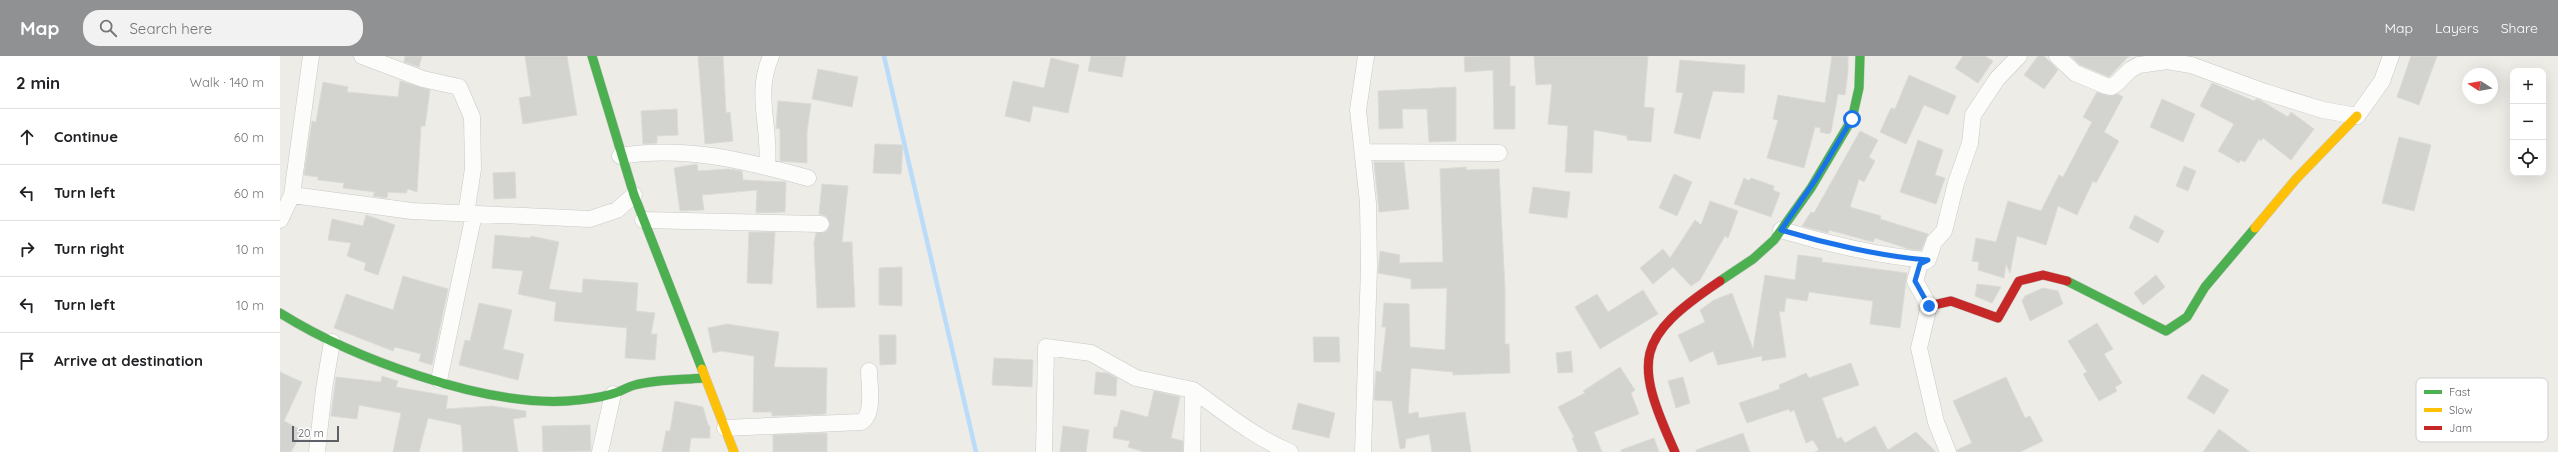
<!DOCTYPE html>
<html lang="en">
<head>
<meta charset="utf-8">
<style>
  :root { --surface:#fff; --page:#f2f2f2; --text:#202124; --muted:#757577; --line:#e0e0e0; --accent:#8f9193 }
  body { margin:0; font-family:Quicksand,sans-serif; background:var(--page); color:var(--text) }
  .controls { position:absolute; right:12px; top:12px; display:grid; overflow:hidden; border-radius:8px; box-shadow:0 4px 16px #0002 }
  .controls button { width:36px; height:36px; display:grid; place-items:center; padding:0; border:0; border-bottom:1px solid var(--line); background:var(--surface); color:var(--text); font:20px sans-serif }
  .compass { position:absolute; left:2182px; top:12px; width:36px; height:36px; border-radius:50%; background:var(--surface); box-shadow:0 4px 16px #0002; rotate:281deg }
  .scale { position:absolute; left:12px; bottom:10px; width:47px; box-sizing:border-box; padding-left:4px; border:2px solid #5d6066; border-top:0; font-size:11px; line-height:14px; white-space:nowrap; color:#5d6066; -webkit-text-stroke:3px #fff; paint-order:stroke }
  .stop { position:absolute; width:12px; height:12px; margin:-9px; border:3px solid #1a73e8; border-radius:50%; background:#fff }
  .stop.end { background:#1a73e8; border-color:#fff; box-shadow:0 1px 4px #0008 }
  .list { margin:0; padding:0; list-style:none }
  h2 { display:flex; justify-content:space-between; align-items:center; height:52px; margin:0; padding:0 16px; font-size:17px }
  h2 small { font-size:13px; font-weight:400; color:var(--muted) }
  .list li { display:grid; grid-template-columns:26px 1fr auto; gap:12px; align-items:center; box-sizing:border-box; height:56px; padding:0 16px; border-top:1px solid var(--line) }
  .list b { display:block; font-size:15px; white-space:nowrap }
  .list em { font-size:13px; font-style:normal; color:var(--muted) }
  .icon { flex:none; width:22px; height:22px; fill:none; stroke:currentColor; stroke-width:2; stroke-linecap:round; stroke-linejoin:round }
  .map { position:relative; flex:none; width:2278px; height:396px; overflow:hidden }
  header { display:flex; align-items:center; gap:24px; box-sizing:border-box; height:56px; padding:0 20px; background:var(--accent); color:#fff }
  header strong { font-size:19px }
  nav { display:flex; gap:22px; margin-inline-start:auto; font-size:14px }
  .search { width:280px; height:36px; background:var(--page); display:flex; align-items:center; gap:10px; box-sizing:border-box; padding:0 14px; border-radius:16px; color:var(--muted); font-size:15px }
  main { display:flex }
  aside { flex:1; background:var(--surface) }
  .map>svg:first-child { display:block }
</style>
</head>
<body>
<header>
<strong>Map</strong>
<div class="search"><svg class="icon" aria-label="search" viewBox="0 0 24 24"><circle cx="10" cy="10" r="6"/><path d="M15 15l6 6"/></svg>Search here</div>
<nav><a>Map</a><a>Layers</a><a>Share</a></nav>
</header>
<main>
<aside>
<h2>2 min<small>Walk · 140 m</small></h2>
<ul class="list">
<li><svg class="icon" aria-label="ahead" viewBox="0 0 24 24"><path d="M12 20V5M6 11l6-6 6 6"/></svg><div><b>Continue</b></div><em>60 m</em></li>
<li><svg class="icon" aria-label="left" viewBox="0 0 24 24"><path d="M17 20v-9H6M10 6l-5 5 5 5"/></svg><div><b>Turn left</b></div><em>60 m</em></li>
<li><svg class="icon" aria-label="right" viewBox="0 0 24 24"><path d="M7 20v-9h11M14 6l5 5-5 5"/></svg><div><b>Turn right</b></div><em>10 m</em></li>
<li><svg class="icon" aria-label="left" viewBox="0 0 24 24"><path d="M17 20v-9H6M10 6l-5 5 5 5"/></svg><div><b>Turn left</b></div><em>10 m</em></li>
<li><svg class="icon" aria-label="arrive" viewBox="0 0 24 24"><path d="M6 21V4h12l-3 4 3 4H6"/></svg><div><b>Arrive at destination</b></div></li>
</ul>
</aside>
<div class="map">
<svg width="2278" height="396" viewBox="0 0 2278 396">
  <rect width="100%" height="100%" fill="#edece7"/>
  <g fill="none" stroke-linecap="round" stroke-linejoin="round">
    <path stroke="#bbdcf8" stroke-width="4.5" d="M604,0L696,396"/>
  </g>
  <path fill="#d3d3d0" stroke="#dcdbd6" d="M125,0H142L139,11L124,6Z
    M245,0H287L297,59L243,68L239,42L251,40Z
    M418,0H443L446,57L450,56L453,85L425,88Z
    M811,0H846L842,21L808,15Z
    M1201,0H1230V30H1235V73H1214L1213,14L1185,16L1184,1Z
    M1254,0H1368L1364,51L1374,52L1371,86L1347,84V80L1314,74L1312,117L1285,116L1288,70L1268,68L1272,28L1256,29Z
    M1552,0H1568V15L1565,39L1558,38L1551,76L1549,78L1540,76L1541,72L1535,71L1524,112L1487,102L1498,64L1493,63L1498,39L1545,47Z
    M1683,0H1705L1713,5L1698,27L1675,12Z
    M1758,0H1764L1778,14L1764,33L1744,19Z
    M1791,0H1849L1829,21L1800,9Z
    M2131,0H2157L2139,49L2117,41Z
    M771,2L799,9L788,57L753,50L750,66L725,60L733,25L764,32Z
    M1400,4L1465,9L1464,37L1433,35L1420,83L1394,77L1403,37L1396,36Z
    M538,13L578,21L572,51L532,43Z
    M1629,19L1676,40L1668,59L1644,49L1626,88L1600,76L1611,52L1615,53Z
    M120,25L150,34L145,70H141L137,136L128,133L126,137L108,136L107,142L93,140L95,136L63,132L64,127L38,124V121L24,119L32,65L36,66L43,26L68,31L67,36L118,41Z
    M1932,27L1974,45L1976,43L1980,44L2008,61L2011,56L2034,73L2011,104L1983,82L1981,85L1979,83L1965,106L1960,104L1959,107L1938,95L1954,68L1920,50Z
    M1176,31V85L1149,86L1147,53H1122L1123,72L1099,73L1098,35Z
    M1817,36L1829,40L1838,38L1843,41L1824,76L1839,85L1816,127L1813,125L1797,159L1778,150L1766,189L1737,180L1730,217L1726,208L1724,222L1698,214L1699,206L1692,205L1696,182L1716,186L1728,145L1761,155L1779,119L1783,121L1812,66L1803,61Z
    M1882,43L1915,58L1903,86L1870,71Z
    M498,45L531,48L527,75V107L500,105V73L496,72Z
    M397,53L398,79L377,80V87L363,88L361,55Z
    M1580,75L1598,84L1589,101L1595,105L1584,126L1579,123L1570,151L1601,160L1600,163L1648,178L1641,194L1629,193L1595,182L1593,186L1549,174L1548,177L1522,170L1531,156L1534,157Z
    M2119,81L2151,89L2134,155L2102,147Z
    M1638,84L1663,94L1655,119L1665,122L1656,148L1620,136Z
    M595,88L623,89L621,118L593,117Z
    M1094,106H1124L1129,153L1099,156Z
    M417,108L418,115L449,113L462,115L463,124L506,126L505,156L476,157L477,134L422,139L424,154L400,155L394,112Z
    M1904,110L1916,115L1908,135L1896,130Z
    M1186,111V114L1219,113L1225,233V288H1229L1230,317L1173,319V316L1131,312L1128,358L1138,356L1139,362L1185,356L1191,396H1152L1149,378L1126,383L1125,392L1120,393L1112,345L1094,344L1096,315L1101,316L1106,271H1102L1104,247L1129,248L1130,291L1165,294L1167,232L1131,233V223L1098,217L1100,195L1120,199L1119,207L1163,206L1160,113Z
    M235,116L236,142L214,143L213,117Z
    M1394,118L1412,126L1397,160L1379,152Z
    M1464,122L1469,125L1471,122L1494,130L1493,134L1500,137L1491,161L1454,148Z
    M542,128L568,130L562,186H572L575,251L537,252L534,187L536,177L546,176L550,169L546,160L539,158Z
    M1253,131L1290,136L1287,162L1249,157Z
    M1430,145L1458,155L1448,182L1445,180L1420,224L1411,230L1393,211L1373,228L1360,212L1383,193L1390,202L1415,164L1421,169Z
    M86,159L115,169L98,219L84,214L86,207L67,200L71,187L48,184L52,163L83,170Z
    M1855,159L1884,175L1878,187L1849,172Z
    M469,176H495L492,228L467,227Z
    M215,179L250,182L251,180L279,186L269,233L302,237L303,223L358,227L356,255L375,257L371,278H377L375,304L345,302L347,272L274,265L276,246L238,238L243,215L212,212Z
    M1518,199L1542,202V206L1627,217L1620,272L1590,268L1593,245L1529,236L1527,245L1506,242L1504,256L1499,255L1506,301L1482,305V300L1438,309L1433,295L1410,306L1398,279L1425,266L1420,254L1434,244L1452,237L1473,293L1485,219L1515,224Z
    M622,211V250L599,249V212Z
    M1876,219L1885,231L1863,249L1854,237Z
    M123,220L168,233L152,309L139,305L141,298L115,291L113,295L54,272L66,238L113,254Z
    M1697,228L1721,231L1712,247L1695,240Z
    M1763,232L1778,235L1783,248L1750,265L1742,245L1745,240Z
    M1363,234L1378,258L1320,293L1295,251L1317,238L1328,256Z
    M199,247L232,254L223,293L244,298L238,324L179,309L185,284L190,285Z
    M1817,267L1833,293L1824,298L1842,327L1835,331L1837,335L1819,345L1803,318L1807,316L1788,285Z
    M447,268L499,276L494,311L547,312L546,358L492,360V356H473L474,300L441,295L433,297L428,272Z
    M599,279H616V308L600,309Z
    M1033,281H1059L1060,306H1034Z
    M1291,295L1293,316L1278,317L1276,297Z
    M714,302L753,304L752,331L712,329Z
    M1571,307L1579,329L1542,342L1557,383L1561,381L1565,387L1595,370L1608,394L1636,376L1656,396H1535L1539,394L1533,384L1526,387L1514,354L1510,356L1509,353L1467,367L1459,347L1500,333L1499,329L1526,317L1529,322Z
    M1340,311L1355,334L1351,337L1359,358L1314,376L1322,396H1298L1292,382L1294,381L1278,351L1305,337L1303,335Z
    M0,316L22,326L4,365L23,375L11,396H0Z
    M816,316L827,317L837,322L836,340L814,338Z
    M1922,318L1949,334L1934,358L1907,342Z
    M102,320L118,325L116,331L168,340L166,353L212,350L246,355V361L233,363L238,396H183L181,369L148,362L139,396H113L121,357L79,349L77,363L51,360L56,321L101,326Z
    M1403,321L1410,347L1396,352L1388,325Z
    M1726,321L1745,362L1750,360L1763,385L1740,396H1677V394L1692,387L1673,345Z
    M874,335L900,341L891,382L903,385V396H864L848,391L850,385L833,382L834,371H837L841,354L868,361Z
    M395,345L423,351L428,369L430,370V382H411L409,396H382L386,375H390Z
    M1018,347L1055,357L1049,382L1012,373Z
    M310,369L311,395L263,396L262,370Z
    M783,370L809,374L806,396H780Z
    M1939,373L1970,396H1923Z
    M547,377V396H493V379Z
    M1463,377L1470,396H1416V394Z
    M1374,382L1379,396H1341V394Z"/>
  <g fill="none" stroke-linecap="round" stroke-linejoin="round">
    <g stroke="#c9c8c8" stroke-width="17">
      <path id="street" d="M82,0L143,23L179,31L192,61L193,113L186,158
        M1777,0L1795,17L1826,30L1831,31L1837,27L1850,14L1859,9L1887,5L1911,9L1985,36L2043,54L2077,60L2102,25L2111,0
        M1084,96L1219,97
        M340,100C404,89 467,105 528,122
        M487,111C491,69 474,40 491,0
        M12,139L132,155L310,163L337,154L354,139
        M0,164L12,139L31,0
        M363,164L541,168
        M1501,174C1544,187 1604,201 1648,204
        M159,324L194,158
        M445,372L581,366C595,359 589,328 589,315
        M37,396L44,333L52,286
        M320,396L333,338
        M764,396L766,291L811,297L856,322L913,334
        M912,396L913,334C944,356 974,381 1010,396
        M1083,396L1089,211L1088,147L1078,54L1086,0
        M1668,396L1656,366L1639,292L1649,250L1635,225L1640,208L1648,204L1654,186L1664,175L1676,127L1690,87L1693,59L1717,23L1739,0"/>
    </g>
    <g stroke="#c8c8c8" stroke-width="10">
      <path id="fast" d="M312,0L354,139L422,313
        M1440,225L1473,203L1494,184L1531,132L1572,63L1579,32L1580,0
        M1787,225L1886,275L1907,261L1925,231L1975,172
        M0,257C72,302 202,350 287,345C302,344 318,342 332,338C340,336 347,331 355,329C377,323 401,324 424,322"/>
    </g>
    <g stroke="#c8c8c8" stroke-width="10">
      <path id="slow" d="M1975,172L2016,123L2077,60
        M422,313L454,396"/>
    </g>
    <g stroke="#c8c8c8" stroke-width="10">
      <path id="jam" d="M1649,250L1671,245L1718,262L1739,225L1763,219L1787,225
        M1395,396C1353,303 1355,282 1440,225"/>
    </g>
    <use href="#street" stroke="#fcfcfb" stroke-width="16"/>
    <use href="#fast" stroke="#4caf50" stroke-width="9"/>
    <use href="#slow" stroke="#ffc107" stroke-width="9"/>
    <use href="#jam" stroke="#c62828" stroke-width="9"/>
  </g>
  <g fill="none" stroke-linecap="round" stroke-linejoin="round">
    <path stroke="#1a73e8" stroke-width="5" d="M1572,63L1536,123L1501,174C1544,187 1604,201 1648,204L1640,208L1635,225L1649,250"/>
  </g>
  <rect x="2136" y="322" width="132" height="64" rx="6" fill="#fff" stroke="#cecfd1" stroke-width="1"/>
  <rect x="2144" y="334" width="18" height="4" fill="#4caf50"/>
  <rect x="2144" y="352" width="18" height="4" fill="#ffc107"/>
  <rect x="2144" y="370" width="18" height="4" fill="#c62828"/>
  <g font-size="11" fill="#5d6066">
    <text x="2169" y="340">Fast</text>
    <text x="2169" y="358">Slow</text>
    <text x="2169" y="376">Jam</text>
  </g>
</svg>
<div class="controls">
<button>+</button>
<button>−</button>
<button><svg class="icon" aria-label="locate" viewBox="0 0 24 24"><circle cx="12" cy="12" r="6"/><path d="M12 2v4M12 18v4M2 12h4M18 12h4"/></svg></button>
</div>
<svg class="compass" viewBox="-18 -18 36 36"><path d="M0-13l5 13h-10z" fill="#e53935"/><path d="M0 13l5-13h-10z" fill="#757577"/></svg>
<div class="scale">20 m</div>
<div class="stop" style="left:1572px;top:63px"></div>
<div class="stop end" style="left:1649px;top:250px"></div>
</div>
</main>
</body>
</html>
